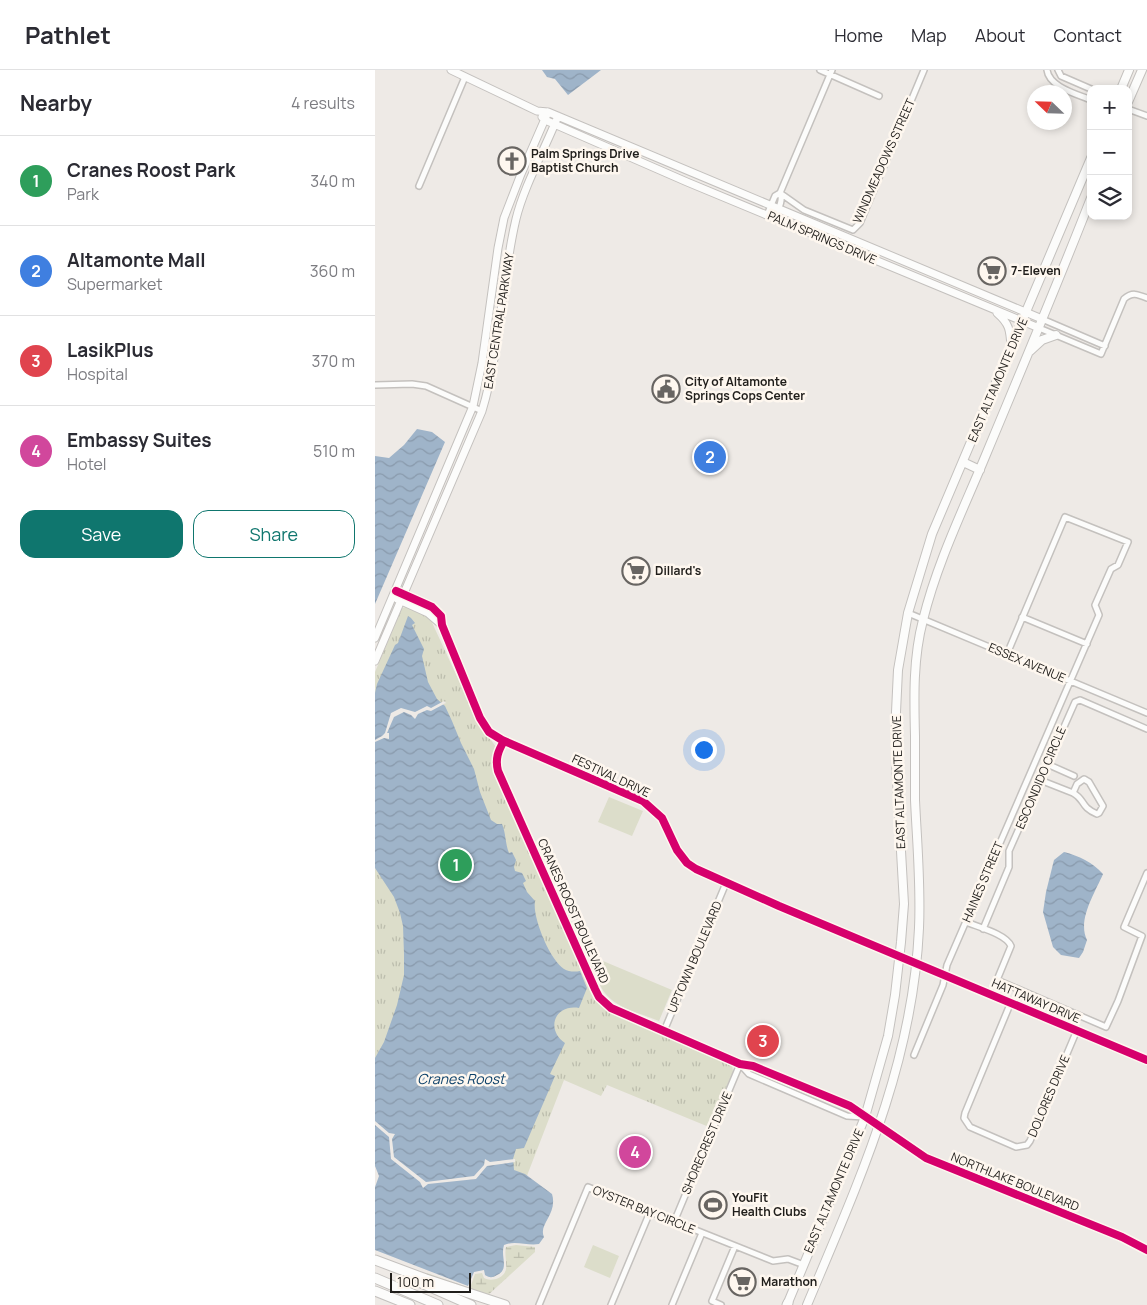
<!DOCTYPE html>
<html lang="en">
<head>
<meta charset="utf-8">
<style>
  :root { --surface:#fff; --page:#f7f7f7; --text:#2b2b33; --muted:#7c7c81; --line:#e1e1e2; --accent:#0f766e }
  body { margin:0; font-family:Manrope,sans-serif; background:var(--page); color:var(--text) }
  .controls { position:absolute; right:15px; top:15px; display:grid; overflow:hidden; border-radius:10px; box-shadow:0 2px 8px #0003 }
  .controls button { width:45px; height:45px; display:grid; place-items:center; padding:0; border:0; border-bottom:1px solid var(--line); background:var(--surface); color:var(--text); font:25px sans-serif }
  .compass { position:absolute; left:652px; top:15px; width:45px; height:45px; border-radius:50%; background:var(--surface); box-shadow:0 2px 8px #0003; rotate:293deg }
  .scale { position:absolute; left:15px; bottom:12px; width:81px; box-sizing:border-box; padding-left:5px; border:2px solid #201e1b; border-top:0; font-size:14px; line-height:18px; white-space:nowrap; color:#201e1b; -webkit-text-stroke:4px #fef7ef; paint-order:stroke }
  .you { position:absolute; left:328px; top:679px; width:18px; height:18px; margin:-12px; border:4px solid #fff; border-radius:50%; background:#1a73e8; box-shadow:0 0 0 8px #1a73e833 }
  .badge { display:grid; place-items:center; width:32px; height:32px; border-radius:50%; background:var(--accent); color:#fff; font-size:16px; font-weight:700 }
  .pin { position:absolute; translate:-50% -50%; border:2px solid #fff; box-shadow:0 1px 5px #0006 }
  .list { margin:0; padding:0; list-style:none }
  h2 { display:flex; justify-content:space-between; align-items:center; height:65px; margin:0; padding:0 20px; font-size:21px }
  h2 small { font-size:16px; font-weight:400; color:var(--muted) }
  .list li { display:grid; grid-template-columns:32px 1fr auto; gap:15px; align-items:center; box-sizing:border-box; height:90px; padding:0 20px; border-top:1px solid var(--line) }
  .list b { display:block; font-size:19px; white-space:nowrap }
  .list p { margin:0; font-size:16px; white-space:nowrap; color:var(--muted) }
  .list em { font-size:16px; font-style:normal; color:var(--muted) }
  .actions { display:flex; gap:10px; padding:15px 20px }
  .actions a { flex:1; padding:11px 0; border:1px solid var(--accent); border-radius:15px; text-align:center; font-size:18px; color:var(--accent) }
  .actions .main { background:var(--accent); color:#fff }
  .icon { flex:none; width:28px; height:28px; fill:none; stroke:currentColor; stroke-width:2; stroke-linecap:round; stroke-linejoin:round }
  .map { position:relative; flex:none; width:772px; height:1235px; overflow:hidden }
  header { display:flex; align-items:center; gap:30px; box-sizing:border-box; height:70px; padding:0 25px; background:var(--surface); border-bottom:1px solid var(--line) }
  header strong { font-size:24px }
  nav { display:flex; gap:28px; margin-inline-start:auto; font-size:18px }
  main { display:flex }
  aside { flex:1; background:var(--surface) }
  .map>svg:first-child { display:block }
</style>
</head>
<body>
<header>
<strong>Pathlet</strong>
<nav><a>Home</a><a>Map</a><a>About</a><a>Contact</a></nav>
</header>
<main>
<aside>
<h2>Nearby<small>4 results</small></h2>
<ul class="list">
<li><span class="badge" style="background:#2e9e5b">1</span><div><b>Cranes Roost Park</b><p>Park</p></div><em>340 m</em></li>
<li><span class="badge" style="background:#3f7fe0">2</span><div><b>Altamonte Mall</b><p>Supermarket</p></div><em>360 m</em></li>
<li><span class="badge" style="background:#e0444e">3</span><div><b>LasikPlus</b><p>Hospital</p></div><em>370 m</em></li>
<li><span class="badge" style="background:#d1479c">4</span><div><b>Embassy Suites</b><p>Hotel</p></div><em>510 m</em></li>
</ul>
<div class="actions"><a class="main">Save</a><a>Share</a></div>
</aside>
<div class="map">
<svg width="772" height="1235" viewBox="0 0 772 1235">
  <defs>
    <pattern id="wetland-marsh" width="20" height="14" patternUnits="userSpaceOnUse" patternTransform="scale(1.25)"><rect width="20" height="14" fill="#dcddca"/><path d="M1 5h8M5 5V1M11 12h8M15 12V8" fill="none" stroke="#bcbdad"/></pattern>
    <pattern id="park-tufts" width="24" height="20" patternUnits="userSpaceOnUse" patternTransform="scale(1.25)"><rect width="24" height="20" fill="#dcddca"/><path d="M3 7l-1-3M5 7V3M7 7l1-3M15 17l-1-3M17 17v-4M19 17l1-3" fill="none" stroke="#bcbdad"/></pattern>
    <pattern id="water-waves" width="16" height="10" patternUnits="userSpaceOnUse" patternTransform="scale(1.25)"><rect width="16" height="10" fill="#9fb4c9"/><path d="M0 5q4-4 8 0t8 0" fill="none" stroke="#899aac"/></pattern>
  </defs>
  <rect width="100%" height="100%" fill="#eeeae6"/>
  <path fill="#dcddca" d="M234,727L268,741L257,766L223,752Z
    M228,891L297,920L284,951C263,942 236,938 225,915L229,914L230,910L224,900Z
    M218,1175L244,1186L235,1208L209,1197Z"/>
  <path fill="url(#wetland-marsh)" d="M141,1175L160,1177V1182L112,1226L49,1206L52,1203L95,1218L100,1204L107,1203L109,1208C113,1210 116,1210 121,1209C138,1203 128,1190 131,1177Z"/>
  <path fill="url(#park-tufts)" d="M34,536L54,546L103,652L121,677L117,687L119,700L222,929L229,936L242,945L357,994L358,1002L334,1057L232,1015L226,1026L189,1010L148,1116L45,1128L0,1096V602L27,538Z"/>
  <path fill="url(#water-waves)" d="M167,0H226L193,25L180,9L172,7Z
    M42,359L57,362L70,372L0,534V386L14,388L29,375Z
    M33,546L36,548L40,553L37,555L49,579L47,586L53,612L62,629L70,636L77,651L86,673L99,699L105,722L116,750L122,754H127C131,763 130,773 134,783L137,782L141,790L139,797L140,801L147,803L151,811L148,813L152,822L160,831C157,847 175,890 189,899C194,902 200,902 205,901L212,918L204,938C180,934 170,959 190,973L175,1004L180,1006L149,1078L141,1079L138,1089L139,1100L150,1104L177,1124C183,1144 163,1154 169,1167L164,1174C152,1176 140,1170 129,1175C125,1187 135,1199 122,1205C117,1208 115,1208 110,1205L109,1200L99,1202L93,1216L0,1180V1117L4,1106L0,1096V988L9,972L22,935L29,905V884L28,856L25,843L19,827L0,798V623L2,614L20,575L23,573Z
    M689,782C704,786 717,792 728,804C720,823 702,850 712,870L708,882L704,888L686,885L678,877L668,842L671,822L679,790Z"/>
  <path fill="#eeeae6" d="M69,631L71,633L56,641L52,640L43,644L40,649L36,645L29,642L19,647L12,663H14V669L9,668L0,672V670L7,666L10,663L16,643L26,638L40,642L52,636L56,638Z
    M0,1051L14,1063L20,1064L17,1069L19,1087L51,1112L99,1106L109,1095L110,1089L115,1092L140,1089V1092L112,1096L101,1109L53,1114L48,1118L45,1112L16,1089L14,1067L0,1055Z"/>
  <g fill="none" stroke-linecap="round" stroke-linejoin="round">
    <g stroke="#c4c1be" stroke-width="8">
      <path id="street" d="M445,0L504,26
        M672,0C674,17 702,24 716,30
        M683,0L686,6L716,19
        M753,39L772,46
        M44,116L90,7
        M405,123L429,140L478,160L485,153L549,0
        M392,145L400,126L405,123L457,0
        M399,148C402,141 409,131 405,123
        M667,249L730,276
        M664,258L726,284L749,229C757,222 762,224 772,228
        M0,315L37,314L51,316L107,341
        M533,543L772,643
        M647,547L712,574
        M129,671C123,681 120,689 123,701L220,919L224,927L236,938L365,994L378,996L475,1036L551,1088L747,1167L772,1180
        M672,694L699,706
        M665,710L698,723C710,729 705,737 722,744L724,743L728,736L714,712L709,709L702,714L698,723
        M591,852C603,857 631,864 636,876L622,910L731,957L743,931L767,866L749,857L772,803
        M608,859L634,797V781L700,632L705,630L772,659
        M636,932L590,1043L589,1048L595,1057L641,1077L652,1075L655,1071L702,960
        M289,961L351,813
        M539,985L568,915L572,895L724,545L720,535L736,499L743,495L753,472L690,447L632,584
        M365,994L374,1004L472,1046L489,1047
        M299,1152L365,994
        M164,1235L213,1117L398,1191L413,1189L429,1195
        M236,1235L275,1142
        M297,1235L327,1163
        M346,1235L337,1231L360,1176"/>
    </g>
    <g stroke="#c4c1be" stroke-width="9">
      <path id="secondary" d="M76,0L162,41L173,42L667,249
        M167,47L170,50L312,112L664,258
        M622,243C635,254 635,261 636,277
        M21,521L57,537L66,546L67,555L105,648L114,662L127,670L268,731L287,748L302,780L312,793L321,799L404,836L772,990
        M22,529L53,543L67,555
        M0,568L98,336L107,293L123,178L129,148L146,104L173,42
        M0,591L107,341C126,278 126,212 141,149C149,116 170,79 183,46"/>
    </g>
    <g stroke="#c4c1be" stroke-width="10">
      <path id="primary" d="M746,19L754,0
        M753,32L767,0
        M655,281L667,270L681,265
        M588,392L605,400
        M412,1235L490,1047L513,966L520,925L526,872L529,834L521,693V642L523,600L533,543L557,464L716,88
        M432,1235C484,1111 538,994 544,858C546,815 542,773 540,730C540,708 540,687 540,666C539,627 538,588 548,550C562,493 588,440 610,387C646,301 682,215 716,128"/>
    </g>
    <g stroke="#c4c1be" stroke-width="11">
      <path id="highway" d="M0,1190L51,1209L130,1235
        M0,1208L63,1235
        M46,1213L96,1235
        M0,1221L35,1235
        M412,1235L413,1233"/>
    </g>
    <use href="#street" stroke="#fcfcfb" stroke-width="5"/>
    <use href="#secondary" stroke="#fcfcfb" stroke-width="7"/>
    <use href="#primary" stroke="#fcfcfb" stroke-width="8"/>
    <use href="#highway" stroke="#fcfcfb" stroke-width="9"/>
    <g stroke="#fef7ef" stroke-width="11">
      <path id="cycleway" d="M21,521L57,537L66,546L67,555L105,648L114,662L127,670L268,731L287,748L302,780L312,793L321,799L404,836L772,990
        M129,671C123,681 120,689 123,701L220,919L224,927L236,938L365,994L378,996L475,1036L551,1088L747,1167L772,1180"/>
    </g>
    <use href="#cycleway" stroke="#d6006c" stroke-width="8"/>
  </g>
  <defs>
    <g id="church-ring" transform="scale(1.4375)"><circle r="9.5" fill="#fef7ef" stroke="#686562" stroke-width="1.5"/><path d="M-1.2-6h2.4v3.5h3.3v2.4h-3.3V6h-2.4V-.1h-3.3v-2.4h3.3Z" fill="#686562"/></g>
    <g id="supermarket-ring" transform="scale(1.4375)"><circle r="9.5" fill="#fef7ef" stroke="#686562" stroke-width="1.5"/><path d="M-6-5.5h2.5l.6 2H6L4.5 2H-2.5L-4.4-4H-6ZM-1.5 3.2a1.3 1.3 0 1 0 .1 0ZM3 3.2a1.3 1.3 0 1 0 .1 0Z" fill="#686562"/></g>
    <g id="civic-ring" transform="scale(1.4375)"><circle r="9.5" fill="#fef7ef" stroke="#686562" stroke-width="1.5"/><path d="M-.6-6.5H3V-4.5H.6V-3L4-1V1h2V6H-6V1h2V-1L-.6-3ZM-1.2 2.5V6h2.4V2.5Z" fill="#686562"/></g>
    <g id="stadium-ring" transform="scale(1.4375)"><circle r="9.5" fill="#fef7ef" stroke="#686562" stroke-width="1.5"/><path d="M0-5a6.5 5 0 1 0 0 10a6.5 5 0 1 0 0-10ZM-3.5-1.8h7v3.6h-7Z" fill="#686562"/></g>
  </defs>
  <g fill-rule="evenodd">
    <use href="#church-ring" x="137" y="91"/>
    <use href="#supermarket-ring" x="617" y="201"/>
    <use href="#civic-ring" x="291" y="319"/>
    <use href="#supermarket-ring" x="261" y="501"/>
    <use href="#stadium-ring" x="338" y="1135"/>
    <use href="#supermarket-ring" x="367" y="1212"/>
  </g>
  <g text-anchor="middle" stroke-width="5" stroke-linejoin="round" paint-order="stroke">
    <g font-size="12" font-weight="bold" fill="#201e1b" stroke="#fef7ef" text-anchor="start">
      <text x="156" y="88">Palm Springs Drive<tspan x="156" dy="14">Baptist Church</tspan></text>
      <text x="636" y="205">7-Eleven</text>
      <text x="310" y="316">City of Altamonte<tspan x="310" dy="14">Springs Cops Center</tspan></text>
      <text x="280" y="505">Dillard's</text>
      <text x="357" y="1132">YouFit<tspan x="357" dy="14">Health Clubs</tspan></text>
      <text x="386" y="1216">Marathon</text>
    </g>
    <g font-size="12" fill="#201e1b" stroke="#fef7ef">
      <text transform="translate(509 91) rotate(-66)" y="4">WINDMEADOWS STREET</text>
      <text transform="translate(447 168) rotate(23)" y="4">PALM SPRINGS DRIVE</text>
      <text transform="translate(124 251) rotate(-81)" y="4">EAST CENTRAL PARKWAY</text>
      <text transform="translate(623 310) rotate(-67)" y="4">EAST ALTAMONTE DRIVE</text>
      <text transform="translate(652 593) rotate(23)" y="4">ESSEX AVENUE</text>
      <text transform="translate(236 706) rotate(25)" y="4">FESTIVAL DRIVE</text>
      <text transform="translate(666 708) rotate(-67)" y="4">ESCONDIDO CIRCLE</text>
      <text transform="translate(524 712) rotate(-92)" y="4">EAST ALTAMONTE DRIVE</text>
      <text transform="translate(608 812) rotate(-67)" y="4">HAINES STREET</text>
      <text transform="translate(198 841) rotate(66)" y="4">CRANES ROOST BOULEVARD</text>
      <text transform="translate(320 887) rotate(-67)" y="4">UPTOWN BOULEVARD</text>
      <text transform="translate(661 931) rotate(23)" y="4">HATTAWAY DRIVE</text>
      <text transform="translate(674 1026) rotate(-67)" y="4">DOLORES DRIVE</text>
      <text transform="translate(332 1073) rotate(-67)" y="4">SHORECREST DRIVE</text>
      <text transform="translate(640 1112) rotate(22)" y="4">NORTHLAKE BOULEVARD</text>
      <text transform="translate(459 1121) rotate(-67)" y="4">EAST ALTAMONTE DRIVE</text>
      <text transform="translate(269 1140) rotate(22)" y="4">OYSTER BAY CIRCLE</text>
    </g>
    <g font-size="14" font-style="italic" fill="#0c4069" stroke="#fef7ef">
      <text x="86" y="1014">Cranes Roost</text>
    </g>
  </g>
</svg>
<div class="controls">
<button>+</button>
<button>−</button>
<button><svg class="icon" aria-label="layers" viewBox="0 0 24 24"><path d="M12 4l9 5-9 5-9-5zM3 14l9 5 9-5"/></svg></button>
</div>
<svg class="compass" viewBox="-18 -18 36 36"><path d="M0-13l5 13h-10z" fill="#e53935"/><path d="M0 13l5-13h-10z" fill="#7c7c81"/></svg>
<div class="scale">100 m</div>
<div class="you"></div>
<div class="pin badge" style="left:81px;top:795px;background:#2e9e5b">1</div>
<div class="pin badge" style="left:335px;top:387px;background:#3f7fe0">2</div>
<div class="pin badge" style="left:388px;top:971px;background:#e0444e">3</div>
<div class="pin badge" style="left:260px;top:1082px;background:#d1479c">4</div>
</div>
</main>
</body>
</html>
